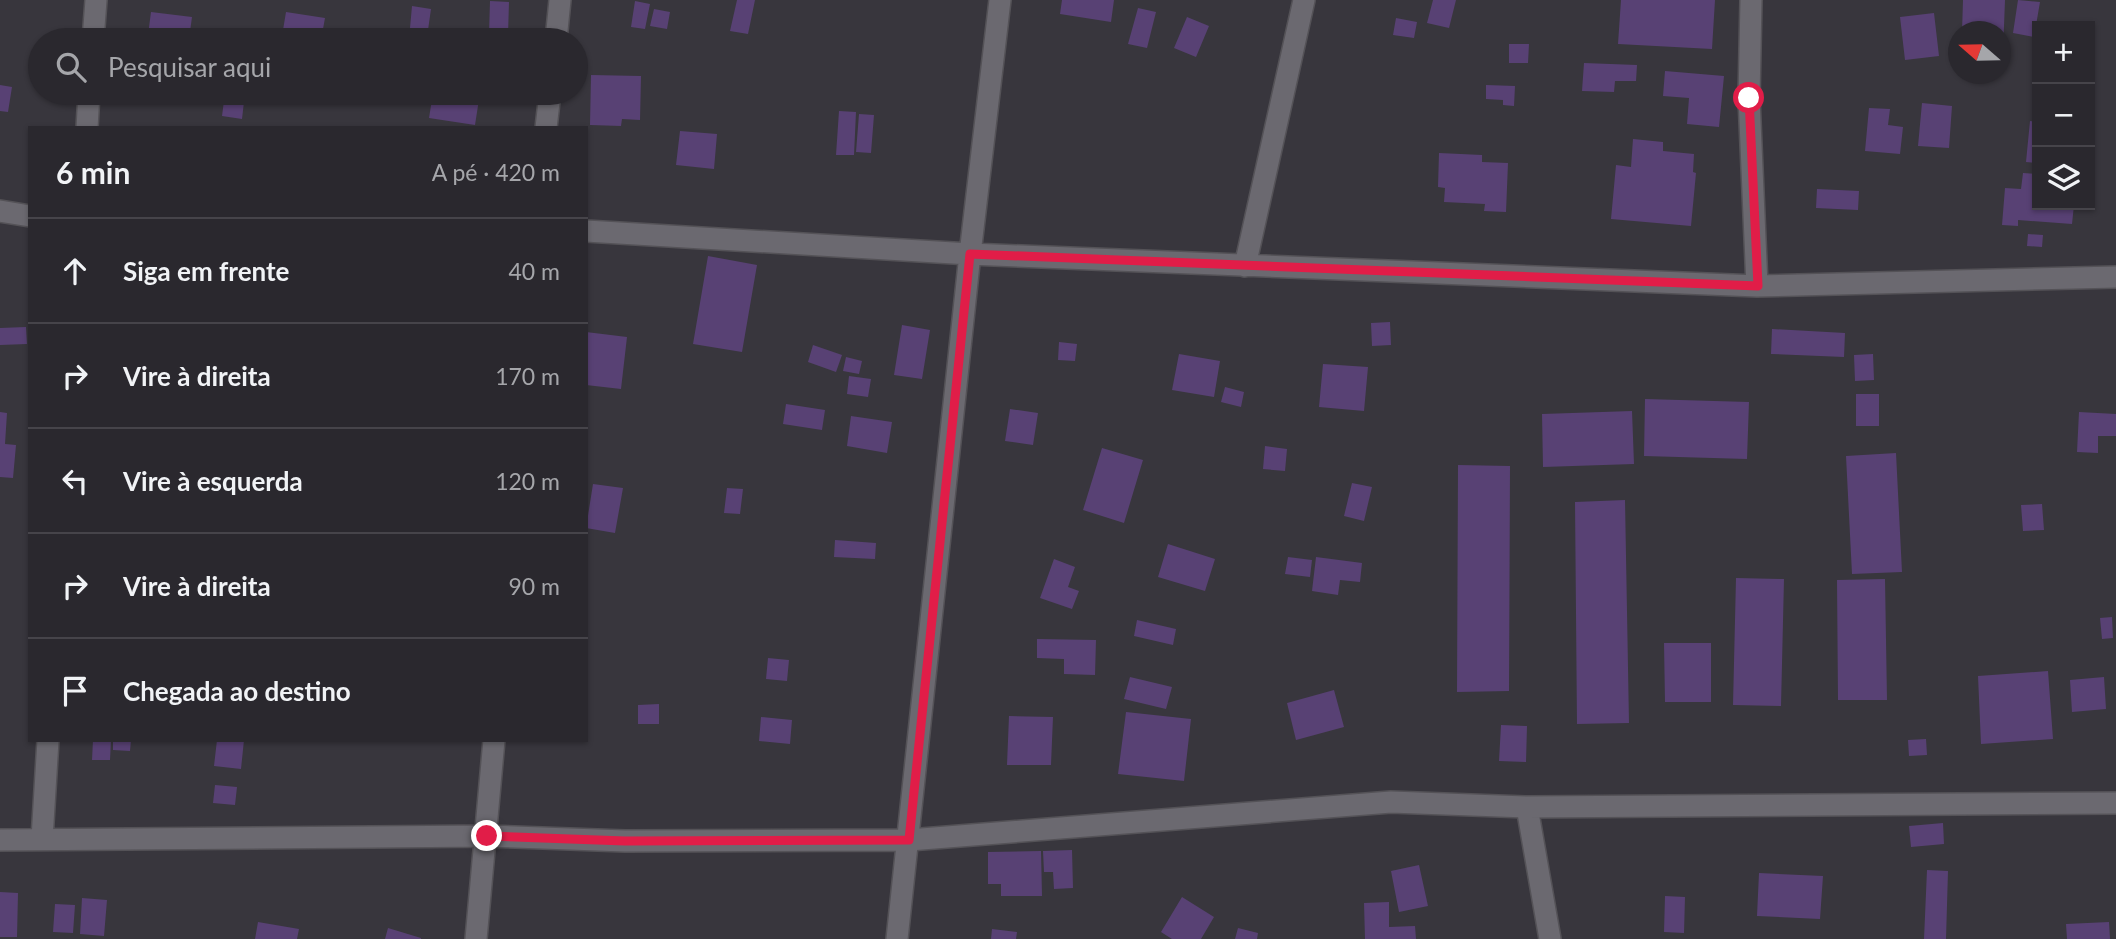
<!DOCTYPE html>
<html lang="pt">
<head>
<meta charset="utf-8">
<style>
  :root { --surface:#2a282e; --page:#36343a; --text:#f1f3f6; --muted:#a5a6aa; --line:#46444a }
  body { margin:0; font-family:Lato,sans-serif; background:var(--page); color:var(--text) }
  .controls { position:absolute; right:21px; top:21px; display:grid; overflow:hidden; border-radius:0px; box-shadow:0 2px 5px #0004 }
  .controls button { width:63px; height:63px; display:grid; place-items:center; padding:0; border:0; border-bottom:2px solid var(--line); background:var(--surface); color:var(--text); font:35px sans-serif }
  .compass { position:absolute; left:1948px; top:21px; width:63px; height:63px; border-radius:50%; background:var(--surface); box-shadow:0 2px 5px #0004; rotate:290deg }
  .stop { position:absolute; width:21px; height:21px; margin:-16px; border:5px solid #e11d48; border-radius:50%; background:#fff }
  .stop.end { background:#e11d48; border-color:#fff; box-shadow:0 2px 7px #0008 }
  .list { margin:0; padding:0; list-style:none }
  h2 { display:flex; justify-content:space-between; align-items:center; height:91px; margin:0; padding:0 28px; font-size:30px }
  h2 small { font-size:23px; font-weight:400; color:var(--muted) }
  .list li { display:grid; grid-template-columns:46px 1fr auto; gap:21px; align-items:center; box-sizing:border-box; height:105px; padding:0 28px; border-top:2px solid var(--line) }
  .list b { display:block; font-size:26px; white-space:nowrap }
  .list em { font-size:23px; font-style:normal; color:var(--muted) }
  .icon { flex:none; width:38px; height:38px; fill:none; stroke:currentColor; stroke-width:2; stroke-linecap:round; stroke-linejoin:round }
  .map { position:relative; flex:none; width:2116px; height:939px; overflow:hidden }
  .search { position:absolute; background:var(--surface); box-shadow:0 2px 5px #0004; left:28px; top:28px; width:560px; height:77px; display:flex; align-items:center; gap:18px; box-sizing:border-box; padding:0 24px; border-radius:38px; color:var(--muted); font-size:26px }
  .panel { position:absolute; background:var(--surface); box-shadow:0 2px 5px #0004; left:28px; top:126px; width:560px; height:616px; border-radius:0px }
  .map>svg:first-child { display:block }
</style>
</head>
<body>
<div class="map">
<svg width="2116" height="939" viewBox="0 0 2116 939">
  <rect width="100%" height="100%" fill="#38363d"/>
  <path fill="#584174" d="M737,0H755L748,34L730,31Z
    M1062,0H1114L1111,22L1060,14Z
    M1433,0H1456L1449,28L1427,23Z
    M1621,0H1715L1712,49L1618,44Z
    M1963,0H2005L2003,53H2000V32H1962Z
    M2018,0L2040,2L2034,37L2013,33Z
    M490,1L509,2L508,35L489,34Z
    M635,1L650,4L645,29L631,27Z
    M412,6L431,9L428,30L410,28Z
    M1138,8L1156,12L1147,48L1128,44Z
    M654,9L670,12L667,29L650,26Z
    M151,12L192,17L189,39L148,35Z
    M286,12L325,18L321,40H290L291,31L283,30Z
    M1934,13L1939,56L1905,60L1900,17Z
    M1187,17L1209,26L1196,57L1174,48Z
    M1396,18L1417,22L1414,38L1393,35Z
    M1509,44H1529L1528,63H1509Z
    M1584,63L1637,65L1636,81H1615L1614,92L1582,91Z
    M1665,71L1724,76L1719,127L1687,124L1689,98L1663,96Z
    M591,75L641,76L640,120L622,119L621,126L590,125Z
    M0,85L12,87L8,112L0,111Z
    M1486,85L1515,86L1514,106L1503,105V100L1486,99Z
    M225,93H245L242,119L222,116Z
    M363,93H378L376,101L362,99Z
    M433,93H480L475,125L429,118Z
    M1922,103L1952,106L1949,148L1918,146Z
    M1869,108L1890,109L1888,125L1903,127L1900,154L1865,151Z
    M839,111L856,112L854,155H836Z
    M859,114L874,115L871,153L856,152Z
    M2030,121L2037,122V163L2026,162Z
    M680,131L717,134L714,169L676,165Z
    M1633,139L1663,142V151L1694,154L1693,172L1696,173L1691,226L1611,219L1616,165L1631,167Z
    M1439,153L1482,155V162L1508,163L1506,212L1484,211L1485,204L1444,202L1445,188L1438,187Z
    M2023,173L2037,174V205H2074L2072,224L2018,220V226L2002,225L2005,188L2021,189Z
    M1817,189L1859,191L1858,210L1816,208Z
    M2028,234L2043,235L2042,247L2027,246Z
    M708,256L757,265L742,352L693,344Z
    M1390,322L1391,345L1372,346L1371,323Z
    M902,325L930,330L922,379L894,375Z
    M26,327L27,344L0,345V328Z
    M1772,329L1845,333L1844,357L1771,354Z
    M586,332L627,337L621,389L586,385Z
    M1059,342L1077,344L1075,361L1058,360Z
    M813,345L842,355L836,372L808,362Z
    M1179,354L1220,361L1214,397L1172,390Z
    M1873,354L1874,380L1855,381L1854,355Z
    M846,357L862,361L859,374L843,371Z
    M1323,364L1368,367L1364,411L1319,407Z
    M849,376L871,379L868,397L847,394Z
    M1225,387L1244,392L1241,407L1221,402Z
    M1856,394H1879V426H1856Z
    M1645,399L1749,402L1747,459L1644,456Z
    M786,404L825,410L822,430L783,424Z
    M1010,409L1038,413L1033,445L1005,441Z
    M1632,411L1634,464L1543,467L1542,414Z
    M0,412L7,413L5,444L16,445L13,478L0,477Z
    M2079,412L2116,414V436H2098V453L2077,452Z
    M851,416L892,422L887,453L847,446Z
    M1265,446L1287,449L1285,471L1263,469Z
    M1102,448L1143,460L1124,523L1083,510Z
    M1896,453L1902,572L1852,574L1846,456Z
    M1458,465L1510,466L1509,691L1457,692Z
    M1352,483L1372,487L1364,521L1344,516Z
    M593,484L623,488L615,533L586,528Z
    M727,488L743,489L740,514L724,513Z
    M1625,500L1629,723L1577,724L1575,502Z
    M2042,504L2044,530L2023,531L2021,505Z
    M835,540L876,543L875,559L834,557Z
    M1168,544L1215,559L1205,591L1158,577Z
    M1288,557L1312,560L1310,577L1285,574Z
    M1316,557L1362,563L1360,582L1340,580L1338,595L1312,591Z
    M1054,559L1075,567L1068,587L1079,591L1072,609L1040,598Z
    M1736,578L1784,579L1781,706L1733,705Z
    M1885,579L1887,700H1838L1837,580Z
    M2112,617L2113,638L2102,639L2100,618Z
    M1137,620L1176,629L1173,645L1134,636Z
    M1037,639L1096,640L1095,675L1064,674V659L1037,658Z
    M1664,643H1711V702H1665Z
    M768,658L789,660L787,681L766,679Z
    M2048,671L2053,739L1981,744L1978,676Z
    M1130,677L1172,687L1166,709L1124,699Z
    M2104,677L2106,709L2072,712L2070,680Z
    M1334,690L1344,727L1296,740L1287,703Z
    M659,704V724H638V705Z
    M1126,712L1191,719L1184,781L1118,774Z
    M1009,716L1053,717L1051,765H1007Z
    M761,717L792,720L790,744L759,741Z
    M1501,725L1527,726L1526,762L1499,761Z
    M1926,739L1927,755L1909,756L1908,740Z
    M93,740H111L110,760H92Z
    M113,740H131L130,751L113,750Z
    M217,740H244L241,769L214,766Z
    M215,785L237,787L235,805L213,803Z
    M1943,823L1944,844L1911,847L1909,826Z
    M1072,850L1073,888L1054,889L1053,872H1044L1043,851Z
    M1041,851L1042,896H1001V884H988V852Z
    M1419,865L1428,906L1399,912L1391,871Z
    M1927,870L1948,871L1946,939H1924Z
    M1759,873L1823,876L1820,919L1757,916Z
    M0,892L18,893L17,937H0Z
    M1665,896L1685,897L1684,933L1664,932Z
    M1182,897L1214,917L1201,939H1172L1161,932Z
    M82,898L107,900L104,936L80,934Z
    M1389,902V927L1415,926L1416,939H1365L1364,903Z
    M55,904L75,905L73,933L53,932Z
    M258,922L299,929L297,939H255Z
    M2109,922L2110,939H2067L2066,924Z
    M388,928L421,938V939H385Z
    M1238,928L1258,933L1257,939H1235Z
    M992,929L1017,932L1016,939H991Z"/>
  <g fill="none" stroke-linecap="round" stroke-linejoin="round">
    <g stroke="#545257" stroke-width="24">
      <path id="street" d="M1751,0L1749,98L1757,286
        M93,40L96,0
        M556,40L560,0
        M87,128L89,93
        M546,128L550,93
        M0,211L30,216
        M586,231L970,254L1757,286L2116,277
        M1245,266L1304,0
        M1527,807L1550,939
        M42,839L48,740
        M0,840L487,836L625,841L909,840L1391,802L1527,807L2116,803
        M476,939L494,740
        M897,939L970,254L1000,0"/>
    </g>
    <use href="#street" stroke="#6b6970" stroke-width="21"/>
  </g>
  <g fill="none" stroke-linecap="round" stroke-linejoin="round">
    <path stroke="#e11d48" stroke-width="9" d="M487,836L625,841L909,840L970,254L1758,286L1749,98"/>
  </g>
</svg>
<div class="controls">
<button>+</button>
<button>−</button>
<button><svg class="icon" aria-label="layers" viewBox="0 0 24 24"><path d="M12 4l9 5-9 5-9-5zM3 14l9 5 9-5"/></svg></button>
</div>
<svg class="compass" viewBox="-18 -18 36 36"><path d="M0-13l5 13h-10z" fill="#e53935"/><path d="M0 13l5-13h-10z" fill="#a5a6aa"/></svg>
<div class="stop" style="left:1749px;top:98px"></div>
<div class="stop end" style="left:487px;top:836px"></div>
<div class="search"><svg class="icon" aria-label="search" viewBox="0 0 24 24"><circle cx="10" cy="10" r="6"/><path d="M15 15l6 6"/></svg>Pesquisar aqui</div>
<section class="panel">
<h2>6 min<small>A pé · 420 m</small></h2>
<ul class="list">
<li><svg class="icon" aria-label="ahead" viewBox="0 0 24 24"><path d="M12 20V5M6 11l6-6 6 6"/></svg><div><b>Siga em frente</b></div><em>40 m</em></li>
<li><svg class="icon" aria-label="right" viewBox="0 0 24 24"><path d="M7 20v-9h11M14 6l5 5-5 5"/></svg><div><b>Vire à direita</b></div><em>170 m</em></li>
<li><svg class="icon" aria-label="left" viewBox="0 0 24 24"><path d="M17 20v-9H6M10 6l-5 5 5 5"/></svg><div><b>Vire à esquerda</b></div><em>120 m</em></li>
<li><svg class="icon" aria-label="right" viewBox="0 0 24 24"><path d="M7 20v-9h11M14 6l5 5-5 5"/></svg><div><b>Vire à direita</b></div><em>90 m</em></li>
<li><svg class="icon" aria-label="arrive" viewBox="0 0 24 24"><path d="M6 21V4h12l-3 4 3 4H6"/></svg><div><b>Chegada ao destino</b></div></li>
</ul>
</section>
</div>
</body>
</html>
